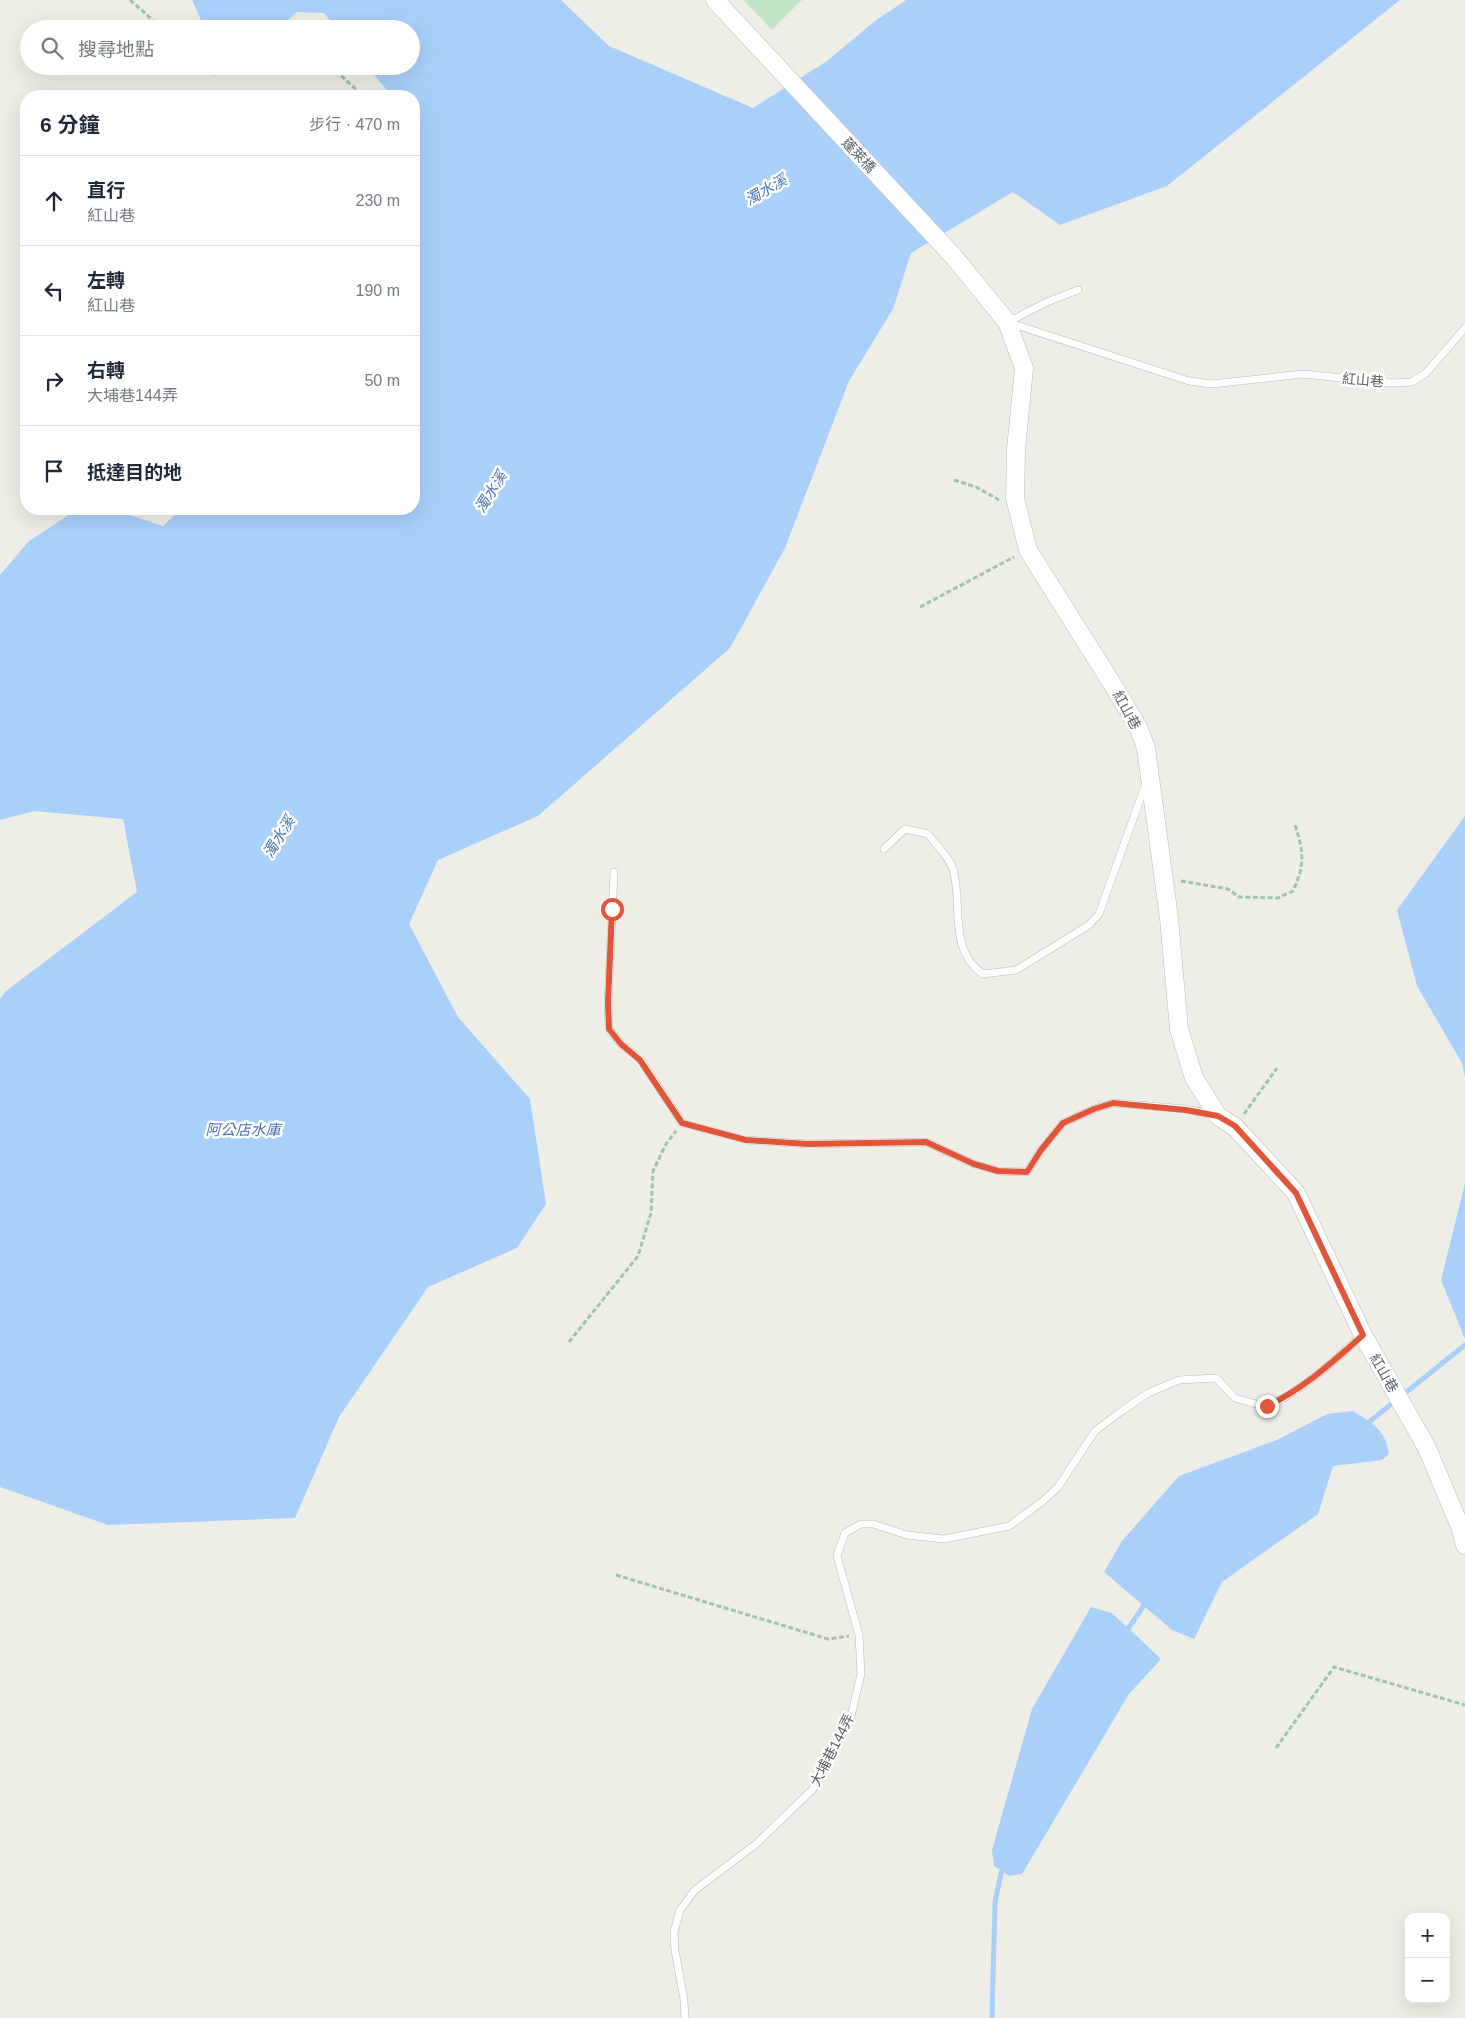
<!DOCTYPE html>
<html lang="zh-TW">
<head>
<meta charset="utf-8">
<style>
  :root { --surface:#fff; --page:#f2f2f3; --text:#1f2937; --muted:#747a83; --line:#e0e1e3 }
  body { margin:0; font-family:Helvetica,"Noto Sans TC",sans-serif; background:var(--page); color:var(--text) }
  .controls { position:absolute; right:15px; bottom:15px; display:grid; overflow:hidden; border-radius:10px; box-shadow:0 5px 20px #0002 }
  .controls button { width:45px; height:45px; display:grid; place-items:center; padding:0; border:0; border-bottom:1px solid var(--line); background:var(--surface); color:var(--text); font:25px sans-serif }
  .stop { position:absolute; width:15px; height:15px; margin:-11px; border:4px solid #e15539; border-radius:50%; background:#fff }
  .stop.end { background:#e15539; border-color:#fff; box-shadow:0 1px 5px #0008 }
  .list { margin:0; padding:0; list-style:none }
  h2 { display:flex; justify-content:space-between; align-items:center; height:65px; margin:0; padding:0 20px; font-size:21px }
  h2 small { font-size:16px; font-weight:400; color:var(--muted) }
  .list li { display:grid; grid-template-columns:32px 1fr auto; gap:15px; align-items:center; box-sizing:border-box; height:90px; padding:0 20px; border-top:1px solid var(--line) }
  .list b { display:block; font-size:19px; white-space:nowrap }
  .list p { margin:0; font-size:16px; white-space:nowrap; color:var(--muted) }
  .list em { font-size:16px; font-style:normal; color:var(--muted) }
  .icon { flex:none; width:28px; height:28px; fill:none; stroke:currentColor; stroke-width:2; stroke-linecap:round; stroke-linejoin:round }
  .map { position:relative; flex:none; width:1465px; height:2018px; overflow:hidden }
  .search { position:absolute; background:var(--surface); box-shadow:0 5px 20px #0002; left:20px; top:20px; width:400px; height:55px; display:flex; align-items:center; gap:12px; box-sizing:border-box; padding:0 18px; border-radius:28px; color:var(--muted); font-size:19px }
  .panel { position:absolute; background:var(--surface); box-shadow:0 5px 20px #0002; left:20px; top:90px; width:400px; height:425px; border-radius:20px }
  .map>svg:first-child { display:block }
</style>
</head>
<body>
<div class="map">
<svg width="1465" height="2018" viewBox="0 0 1465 2018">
  <rect width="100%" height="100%" fill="#efeee6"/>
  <path fill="#c3e5c6" d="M743,0H802L772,30Z"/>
  <path fill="#a9d0fb" d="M192,0H561L609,46L753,108L827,61L875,21L906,0H1400L1167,186L1060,225L1013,192L911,253L893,309L849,381L785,548L730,648L538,816L438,860L409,924L458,1017L530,1099L546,1204L517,1248L428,1287L339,1417L295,1518L108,1525L0,1487V999L6,991L137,892L123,819L34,811L0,820V575L29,541L78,509H111L163,526L181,509H414V96H392L367,66H411V29H337L324,13L297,12L278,29H205Z
    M1465,816V1077L1462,1063L1417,986L1397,910Z
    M1465,1183V1339L1441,1280Z
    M1353,1411C1372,1423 1386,1430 1389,1454L1382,1460L1333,1466L1318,1514L1222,1582L1194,1639L1172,1630L1104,1572L1122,1541L1179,1476L1277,1440L1327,1414Z
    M1091,1607L1112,1613L1161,1659L1129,1694L1022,1874L1009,1876L994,1866L992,1850L1032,1709Z"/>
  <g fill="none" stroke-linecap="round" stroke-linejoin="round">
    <path stroke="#a9d0fb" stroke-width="5" d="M1364,1426L1465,1345
      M1126,1632L1146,1602
      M992,2018L995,1902L1003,1865"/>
    <g stroke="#b8babf" stroke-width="8">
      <path id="service" d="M1008,322L1047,302L1078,290
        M1010,323L1189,381L1212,384L1303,374L1391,383L1412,382L1426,373L1465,328
        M884,849L905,829L928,834C936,845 952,860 954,873C962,907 949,951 983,974L1016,970L1089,925L1099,914L1146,783
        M614,872L608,1002L609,1029L621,1044L641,1060L682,1123L746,1140L808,1144L926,1142L974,1164L998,1171L1027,1172L1041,1150L1063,1123L1094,1109L1113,1103L1186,1109L1214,1115
        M685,2018L684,2000L675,1950L674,1932L680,1910L695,1890L756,1844L813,1789L851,1716L861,1674L859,1635L837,1556L845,1533L861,1524H873L907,1535L944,1539L1009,1526L1043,1501L1058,1487L1095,1431L1123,1410L1148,1393L1179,1380L1216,1378L1235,1398L1267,1407C1304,1389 1332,1363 1362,1335"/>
    </g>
    <g stroke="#b8babf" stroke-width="19">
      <path id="tertiary" d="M715,0L954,257L1007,322L1024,368L1016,450L1015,498L1028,550L1116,690L1139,729L1146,748L1169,918L1179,1029L1194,1078L1218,1116L1235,1127L1296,1193L1363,1335L1427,1448L1461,1529L1465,1545"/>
    </g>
    <path stroke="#9dc5ac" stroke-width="3" stroke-dasharray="5 2.5" stroke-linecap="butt" d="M130,0L163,29
      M191,66L193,69L216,74L265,66
      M322,66L333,68L363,96
      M954,480L976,487L999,500
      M920,607L1014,557
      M1181,881L1228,889L1239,897L1278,898L1293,891C1305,865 1304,852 1295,825
      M1244,1114L1277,1068
      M569,1342L638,1256L651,1213L653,1171L666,1144L676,1131
      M616,1575L828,1639L849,1636
      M1276,1748L1334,1667L1465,1705"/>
    <use href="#service" stroke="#fff" stroke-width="7"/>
    <use href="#tertiary" stroke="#fff" stroke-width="18"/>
  </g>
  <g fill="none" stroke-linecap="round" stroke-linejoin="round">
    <path stroke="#e15539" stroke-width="6" d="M612,909L608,1002L609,1029L621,1044L640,1060L682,1123L746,1140L808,1144L926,1142L974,1164L998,1171L1027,1172L1041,1150L1063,1123L1094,1109L1113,1103L1186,1110L1218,1116L1235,1126L1296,1193L1363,1335C1332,1362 1304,1389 1267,1406"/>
  </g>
  <g text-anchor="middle" stroke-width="5" stroke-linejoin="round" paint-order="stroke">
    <g font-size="14" fill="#5d6065" stroke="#fff">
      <text transform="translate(859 155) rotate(47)" y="5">蓬萊橋</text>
      <text transform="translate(1363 380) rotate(5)" y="5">紅山巷</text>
      <text transform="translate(1127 710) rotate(61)" y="5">紅山巷</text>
      <text transform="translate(1384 1373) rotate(60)" y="5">紅山巷</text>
      <text transform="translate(832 1750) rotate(-63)" y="5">大埔巷144弄</text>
    </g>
    <g font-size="15" font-style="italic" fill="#4974b5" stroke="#fff">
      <text transform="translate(766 190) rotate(-30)" y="5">濁水溪</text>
      <text transform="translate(491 492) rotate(-58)" y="5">濁水溪</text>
      <text transform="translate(279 837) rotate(-58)" y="5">濁水溪</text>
      <text x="243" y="1135">阿公店水庫</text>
    </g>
  </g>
</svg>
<div class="controls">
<button>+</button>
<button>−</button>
</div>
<div class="stop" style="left:612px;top:909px"></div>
<div class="stop end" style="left:1267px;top:1406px"></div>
<div class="search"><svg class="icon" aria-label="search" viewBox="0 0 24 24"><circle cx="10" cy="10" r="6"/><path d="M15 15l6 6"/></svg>搜尋地點</div>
<section class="panel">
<h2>6 分鐘<small>步行 · 470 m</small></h2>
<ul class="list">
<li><svg class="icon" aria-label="ahead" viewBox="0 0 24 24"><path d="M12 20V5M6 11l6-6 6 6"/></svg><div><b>直行</b><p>紅山巷</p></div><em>230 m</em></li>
<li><svg class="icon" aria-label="left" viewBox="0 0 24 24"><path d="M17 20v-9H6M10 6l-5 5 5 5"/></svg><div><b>左轉</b><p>紅山巷</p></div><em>190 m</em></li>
<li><svg class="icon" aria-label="right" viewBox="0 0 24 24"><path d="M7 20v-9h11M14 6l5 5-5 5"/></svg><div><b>右轉</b><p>大埔巷144弄</p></div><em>50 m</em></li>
<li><svg class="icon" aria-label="arrive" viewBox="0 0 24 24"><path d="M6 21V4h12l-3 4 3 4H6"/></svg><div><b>抵達目的地</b></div></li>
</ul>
</section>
</div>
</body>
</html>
